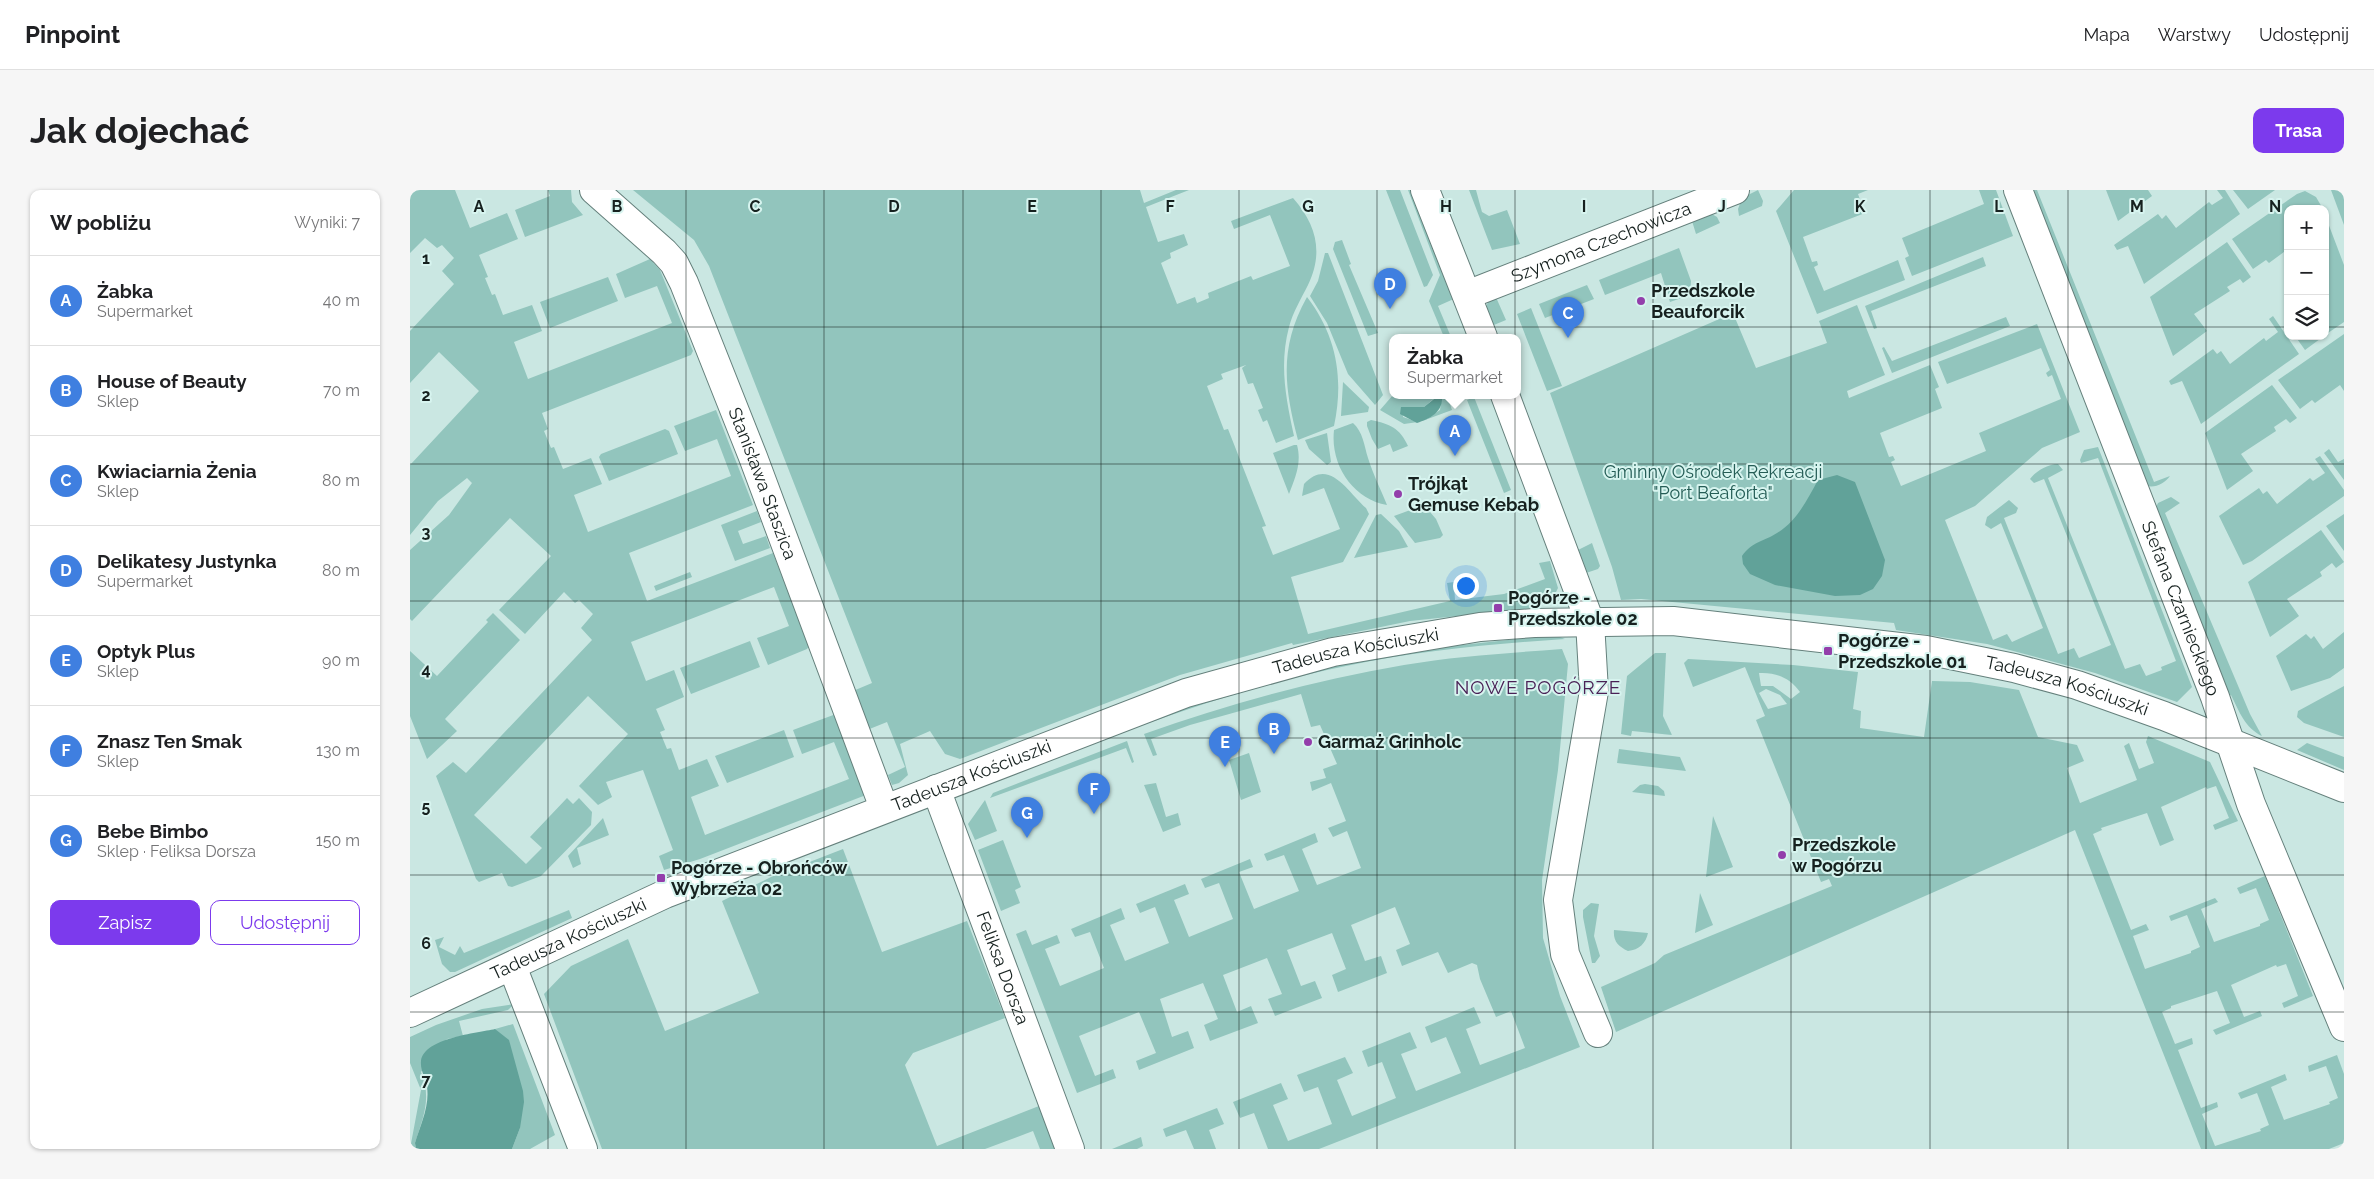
<!DOCTYPE html>
<html lang="pl">
<head>
<meta charset="utf-8">
<style>
  :root { --surface:#fff; --page:#f6f6f6; --text:#202124; --muted:#757577; --line:#e0e0e0; --accent:#7c3aed }
  body { margin:0; font-family:Raleway,sans-serif; background:var(--page); color:var(--text) }
  .controls { position:absolute; right:15px; top:15px; display:grid; overflow:hidden; border-radius:10px; box-shadow:0 1px 4px #0004 }
  .controls button { width:45px; height:45px; display:grid; place-items:center; padding:0; border:0; border-bottom:1px solid var(--line); background:var(--surface); color:var(--text); font:25px sans-serif }
  .you { position:absolute; left:1055px; top:395px; width:18px; height:18px; margin:-12px; border:4px solid #fff; border-radius:50%; background:#1a73e8; box-shadow:0 0 0 8px #1a73e833 }
  .badge { display:grid; place-items:center; width:32px; height:32px; border-radius:50%; background:var(--accent); color:#fff; font-size:16px; font-weight:700 }
  .pin { position:absolute; translate:-50% -41px; filter:drop-shadow(0 1px 2px #0008) }
  .pin::after { content:''; position:absolute; top:26px; width:18px; height:15px; background:inherit; clip-path:polygon(0 0,100% 0,50% 100%) }
  .popup { position:absolute; left:979px; top:144px; width:132px; height:65px; box-sizing:border-box; display:grid; place-content:center; border-radius:10px; background:var(--surface); filter:drop-shadow(0 1px 4px #0005); font-size:16px; white-space:nowrap; color:var(--muted) }
  .popup b { font-size:19px; color:var(--text) }
  .popup::after { content:''; position:absolute; left:50%; top:100%; margin-left:-10px; border:10px solid transparent; border-top-color:var(--surface) }
  .list { margin:0; padding:0; list-style:none }
  h2 { display:flex; justify-content:space-between; align-items:center; height:65px; margin:0; padding:0 20px; font-size:21px }
  h2 small { font-size:16px; font-weight:400; color:var(--muted) }
  .list li { display:grid; grid-template-columns:32px 1fr auto; gap:15px; align-items:center; box-sizing:border-box; height:90px; padding:0 20px; border-top:1px solid var(--line) }
  .list b { display:block; font-size:19px; white-space:nowrap }
  .list p { margin:0; font-size:16px; white-space:nowrap; color:var(--muted) }
  .list em { font-size:16px; font-style:normal; color:var(--muted) }
  .actions { display:flex; gap:10px; padding:15px 20px }
  .actions a { flex:1; padding:11px 0; border:1px solid var(--accent); border-radius:10px; text-align:center; font-size:18px; color:var(--accent) }
  .actions .main { background:var(--accent); color:#fff }
  .icon { flex:none; width:28px; height:28px; fill:none; stroke:currentColor; stroke-width:2; stroke-linecap:round; stroke-linejoin:round }
  .map { position:relative; flex:none; width:1934px; height:959px; overflow:hidden; border-radius:10px }
  header { display:flex; align-items:center; gap:30px; box-sizing:border-box; height:70px; padding:0 25px; background:var(--surface); border-bottom:1px solid var(--line) }
  header strong { font-size:24px }
  nav { display:flex; gap:28px; margin-inline-start:auto; font-size:18px }
  .intro { display:flex; align-items:center; justify-content:space-between; box-sizing:border-box; height:120px; padding:0 30px }
  h1 { margin:0; font-size:35px }
  .button { padding:12px 22px; border-radius:10px; background:var(--accent); color:#fff; font-size:18px; font-weight:700 }
  main { display:flex; gap:30px; padding:0 30px }
  aside { flex:1; background:var(--surface); border-radius:10px; box-shadow:0 1px 4px #0004 }
  .map>svg:first-child { display:block }
</style>
</head>
<body>
<header>
<strong>Pinpoint</strong>
<nav><a>Mapa</a><a>Warstwy</a><a>Udostępnij</a></nav>
</header>
<div class="intro"><h1>Jak dojechać</h1><a class="button">Trasa</a></div>
<main>
<aside>
<h2>W pobliżu<small>Wyniki: 7</small></h2>
<ul class="list">
<li><span class="badge" style="background:#3f7fe0">A</span><div><b>Żabka</b><p>Supermarket</p></div><em>40 m</em></li>
<li><span class="badge" style="background:#3f7fe0">B</span><div><b>House of Beauty</b><p>Sklep</p></div><em>70 m</em></li>
<li><span class="badge" style="background:#3f7fe0">C</span><div><b>Kwiaciarnia Żenia</b><p>Sklep</p></div><em>80 m</em></li>
<li><span class="badge" style="background:#3f7fe0">D</span><div><b>Delikatesy Justynka</b><p>Supermarket</p></div><em>80 m</em></li>
<li><span class="badge" style="background:#3f7fe0">E</span><div><b>Optyk Plus</b><p>Sklep</p></div><em>90 m</em></li>
<li><span class="badge" style="background:#3f7fe0">F</span><div><b>Znasz Ten Smak</b><p>Sklep</p></div><em>130 m</em></li>
<li><span class="badge" style="background:#3f7fe0">G</span><div><b>Bebe Bimbo</b><p>Sklep · Feliksa Dorsza</p></div><em>150 m</em></li>
</ul>
<div class="actions"><a class="main">Zapisz</a><a>Udostępnij</a></div>
</aside>
<div class="map">
<svg width="1934" height="959" viewBox="0 0 1934 959">
  <rect width="100%" height="100%" fill="#cae7e2"/>
  <path fill="#92c5bd" fill-rule="evenodd" d="M0,0H45L60,38L97,23L108,49L69,65L78,87L75,88L82,105L85,104L93,125L122,115L132,141L104,152L118,189L262,133L247,96L215,108L206,84L240,69L250,80L283,161L281,165L132,223L138,239L134,241L141,258L144,257L153,279L181,268L192,294L164,305L178,342L321,286L307,249L275,261L264,236L306,220L343,315L219,363L237,411L363,363L399,456L397,459L358,475L347,448L379,436L364,397L221,452L236,491L264,480L274,507L246,519L255,540L250,542L257,559L261,558L269,580L297,569L309,596L281,607L295,645L439,589L424,552L392,564L383,540L426,524L456,605L290,669L254,680L249,666L263,660L233,580L196,592L202,607L188,615L169,596L218,544L178,506L64,625L116,674L132,658L120,647L157,608L163,614L169,608L182,622L181,635L131,686L102,697L98,696L92,683L69,692L66,689L26,586L43,572L56,583L182,450L171,438L183,424L169,410L165,413L154,402L115,444L89,420L141,366L100,328L2,431L0,429V360L39,325L62,293L57,288L28,311L0,345V275L69,201L29,162L0,193V141L44,94L32,81L44,68L32,55L27,58L15,48L0,63Z
    M138,0H161L162,12L173,25L115,47L105,20L140,6Z
    M223,0H730L734,13L766,0H779L736,17L748,52L774,44L778,55L760,63L761,68L751,73L767,114L785,107L787,113L799,108L798,103L841,86L843,90L880,76L860,25L824,39L821,31L883,8C906,34 914,62 898,95C891,109 883,122 879,137C869,175 876,209 884,246L866,253L857,230L853,232L848,220L853,218L843,193L838,194L832,178L836,175L811,184L813,189L797,196L814,240L818,239L856,336L852,337L863,365L930,339L914,298L892,306L894,294C919,267 937,301 956,318L959,324L933,372L881,387L898,444L1040,411L1037,393L1044,392L1045,410L1094,404L1135,389L1129,373L1140,371L1148,398L1145,404L1124,418L1000,431L883,455L882,453L770,485L550,569L535,564L520,541L490,554L498,585L489,593L482,595L478,585L495,577L477,532L457,540L443,501L462,493L299,76L284,50Z
    M976,0H990L1023,85L1017,96L1014,97Z
    M998,0H1003L1046,108L1028,116L1041,147H1034L1019,111L1030,85Z
    M1059,0H1066L1072,22L1079,26L1097,20L1110,54L1082,60Z
    M1348,0L1353,11L1352,16L1329,26L1328,19L1332,8Z
    M1384,0H1458L1448,4L1455,23L1393,47L1402,72L1407,71L1408,75L1404,77L1414,101L1488,70L1495,90L1407,124L1366,21Z
    M1569,0H1586L1603,46L1502,86L1495,68L1499,66L1492,48L1574,14Z
    M1618,0H1627L1744,292L1760,286C1754,294 1744,299 1734,295Z
    M1696,0H1738L1742,6L1708,31Z
    M1807,0H1815L1830,24L1734,94L1718,56L1707,60L1704,55L1748,24L1752,29L1756,25L1766,38L1799,12L1802,15L1813,8Z
    M1823,0H1865L1838,19Z
    M1921,0H1934V35Z
    M1895,1L1906,7L1913,19H1878V59L1859,73L1856,70L1843,79L1822,49L1887,4Z
    M1300,23L1307,27L1310,33L1286,44L1282,31Z
    M1915,25L1934,75V132L1915,145L1917,102L1915,99Z
    M932,50L941,74L939,75L968,143L958,146L923,59L925,52Z
    M1817,52L1841,87L1833,93L1830,89L1817,97L1820,101L1784,124L1797,141L1763,166L1740,107Z
    M1269,58L1281,91L1280,105L1260,112L1251,83L1195,105L1189,90Z
    M915,63H918L973,205L965,215L938,184L917,133L900,106L908,91Z
    M1573,67L1576,76L1461,121L1467,138L1464,139L1455,116Z
    M198,87L208,111L140,138L130,112Z
    M1177,95L1184,109L1135,128L1129,114Z
    M1085,105L1096,130L1079,137C1076,124 1072,114 1085,105Z
    M897,107C927,146 934,189 924,236L888,250C874,197 869,157 897,107Z
    M1447,115L1475,185L1437,201L1439,208L1520,175L1529,197L1525,199L1532,218L1470,243L1479,267L1483,266L1485,270L1481,272L1491,296L1576,261L1569,243L1651,209L1642,185L1638,187L1636,183L1640,180L1631,158L1537,194L1528,172L1627,134L1670,242L1632,258L1565,316L1535,330L1583,450L1597,444L1602,452L1633,438L1591,333L1581,339L1575,335L1577,327L1599,310L1608,318L1606,323L1594,328L1648,464L1664,458L1669,468L1701,455L1634,289L1624,293L1620,289C1626,281 1638,274 1648,274L1653,280L1638,288L1715,479L1730,474L1736,486L1752,480L1751,477L1766,471L1688,268L1671,273L1670,270L1674,260L1688,257L1782,497L1767,512L1685,483L1577,454L1486,440L1484,433L1231,409L1211,410L1202,377L1140,203L1323,123L1346,178L1417,153L1409,131Z
    M1121,118L1152,196L1137,201L1107,124Z
    M1863,126L1889,164L1791,234L1772,191L1761,195L1759,191L1803,159L1807,164L1811,161L1820,174L1854,148L1856,151L1868,142L1859,129Z
    M1596,127L1600,136L1482,183L1472,158L1474,157L1482,171Z
    M1934,144V201L1930,195L1905,213L1902,210L1890,219L1868,190Z
    M1885,146H1914L1895,160Z
    M933,192L959,217L958,222L931,226Z
    M1862,195L1887,228L1880,233L1876,229L1864,237L1866,241L1831,264L1843,281L1817,300L1795,243Z
    M983,205H1037L1042,220L1015,230L1030,220L1032,207L1027,206L1014,217H992L993,227L1008,232L994,234L970,220Z
    M1064,207L1101,300L1094,303L1057,210Z
    M961,230C980,234 990,238 998,256L983,262L980,254L968,259L962,249L957,236V232Z
    M943,233C953,242 954,255 958,268C963,284 971,300 977,315C943,309 920,275 924,240Z
    M255,239L259,241L268,264L199,291L189,267L191,264Z
    M917,243L921,272L917,275L899,259L895,250Z
    M884,255H887C892,273 885,288 879,304L863,263Z
    M1919,259L1928,272L1934,269V290L1914,263Z
    M1910,266L1934,300V306L1842,371L1833,375L1809,326L1849,298L1853,304L1857,301L1867,314L1900,288L1903,291L1915,283L1905,269Z
    M1761,307L1770,313L1755,323L1840,524L1852,546C1835,538 1829,521 1821,505L1817,507L1745,319L1748,313Z
    M1014,315L1026,329L1033,345L1030,348L1005,353L984,326Z
    M347,321L351,332L328,341L333,354L356,346L360,358L325,371L311,335Z
    M971,324L989,341L998,357L944,368L966,325Z
    M1934,324V361L1916,336Z
    M1911,340L1934,372L1926,378L1922,373L1910,382L1912,386L1877,409L1889,426L1860,447L1838,392Z
    M1182,353L1190,376L1188,379L1176,383L1168,360Z
    M280,382L282,387L246,401L244,396Z
    M83,423L110,450L35,529L47,541L17,569L0,526V461L27,486L78,432L76,430Z
    M1934,442V478L1920,488L1881,501L1866,466L1896,444L1901,449L1904,446L1913,459Z
    M1144,445L1155,449C1081,454 1008,461 936,476C867,490 799,511 733,535L735,529L902,479L1006,460Z
    M340,451L350,477L281,504L270,478Z
    M1152,459L1158,474L1148,580L1132,690L1133,748L1150,806L1170,857L909,959H858L844,923L830,928L823,912L871,893L878,909L863,915L878,951L922,934L908,897L894,902L887,885L935,867L943,883L927,890L942,926L986,908L972,872L958,877L952,861L1000,842L1007,858L991,864L1006,901L1051,883L1036,847L1021,853L1015,837L1064,817L1071,833L1056,839L1070,875L1115,858L1101,821L1086,827L1070,789L1067,775L1062,773L1038,783L1028,762L992,776L986,760L1000,754L985,717L941,735L955,771L971,766L977,783L928,802L922,785L936,779L922,743L877,760L891,796L905,791L912,808L865,826L858,809L872,804L857,768L813,785L827,822L841,816L848,833L800,851L794,835L808,829L793,793L750,809L762,847L778,841L784,858L729,880L726,871L746,863L729,822L669,846L685,886L703,879L706,888L667,903L606,744L616,740L622,755L647,745L650,753L635,759L650,796L694,778L680,742L665,747L661,739L711,718L715,729L700,735L715,771L759,753L745,717L730,723L726,714L775,694L779,704L764,710L779,747L823,729L809,693L795,698L791,689L840,669L843,677L829,682L844,719L889,701L874,665L857,671L854,664L905,643L908,652L892,659L907,695L951,678L937,641L923,647L918,638L936,631L921,593L902,601L900,592L916,588L913,579L927,574L910,535L901,537L891,504L780,535L741,549L747,565L743,566L734,544C819,514 905,490 994,475C1046,466 1099,463 1152,459Z
    M1245,463H1256L1253,526L1262,545L1222,541L1221,546L1211,544L1217,486Z
    M1278,469L1383,475L1448,482L1443,519L1451,521L1450,538L1514,547L1522,491L1560,492L1609,500L1628,547L1667,555L1674,571L1657,578L1670,613L1727,590L1714,556L1719,553L1729,579L1744,573L1736,552L1738,546L1800,572L1828,631L1805,640L1803,635L1819,628L1806,596L1797,599L1796,597L1751,617L1764,650L1750,656L1737,623L1691,638L1692,640L1683,644L1721,740L1736,734L1739,740L1723,746L1735,779L1781,763V761L1790,757L1777,725L1761,731L1759,726L1805,708L1808,712L1791,719L1804,752L1850,736V734L1859,730L1846,698L1830,704L1827,698L1855,686L1903,806L1874,818L1872,813L1888,806L1876,774L1867,777L1866,775L1821,795L1834,827L1850,821L1852,826L1806,845L1803,840L1820,833L1807,801L1761,816V818L1752,822L1765,854L1782,848L1783,854L1768,860L1791,918L1807,912L1808,917L1792,924L1805,956L1851,941L1850,939L1859,935L1847,903L1831,909L1828,903L1875,884L1877,890L1861,897L1874,930L1920,914L1919,912L1928,908L1916,876L1899,882L1898,876L1927,865L1934,884V953L1919,959H1791L1665,640L1206,842L1191,797L1245,773L1254,765L1422,696L1419,689L1411,692L1346,530L1355,526L1335,477L1283,497L1274,473ZM1349,483C1366,482 1380,488 1390,502L1381,509L1363,496H1351ZM1356,499L1370,505L1377,514L1358,519L1349,503Z
    M1934,496V547L1894,533L1887,527L1888,521Z
    M374,540L384,567L317,593L305,566Z
    M717,551L724,572L722,573L716,558L580,608L583,603Z
    M1897,553L1934,567V580L1887,560Z
    M1209,559L1270,567L1276,581L1207,573Z
    M839,563L851,602L831,610L819,570Z
    M746,593L756,627L768,623L771,635L753,642L734,595Z
    M1235,594L1248,596L1254,601L1255,606L1222,602L1230,595Z
    M575,610L587,641L565,650L558,634Z
    M1303,626L1323,677L1296,687Z
    M193,628L199,645L167,658L171,674L163,678L158,666Z
    M593,650L611,697L605,700L610,713L591,721L568,660Z
    M433,659L472,762L557,731L595,828L503,863L495,875L527,956L629,916L646,959H630L623,941L575,959H192L134,804L161,776L218,749L255,841L349,803L312,711L361,687Z
    M1290,703L1303,735L1285,743Z
    M1181,713L1189,714L1184,746L1190,766L1185,773H1182L1173,727V720Z
    M159,720L162,728L45,782H40L32,774L25,750L34,747L29,757L45,765L50,756L54,763Z
    M1204,740L1238,743C1236,753 1229,760 1218,761C1208,756 1203,751 1204,740Z
    M104,814L98,820L49,831L53,846L37,849L11,882C22,909 13,927 5,953L6,959H0L11,900L0,873V847L26,835L72,819Z
    M103,834L145,945L120,959H102L110,938L85,839Z
    M807,918L814,934L799,940L806,959H784L776,940L756,947L753,939Z
    M731,947L733,956L727,959H702Z"/>
  <path fill="#61a299" d="M1029,205L1032,207C1033,222 1020,229 1007,233L990,224L991,217H1014Z
    M1427,285L1445,292L1475,370L1472,386L1463,399L1450,405L1425,406L1365,395L1340,384L1333,374L1332,366C1343,351 1353,352 1367,343C1387,331 1397,310 1408,290Z
    M85,839L99,850L113,901L114,912L110,938L102,959H6L5,953C10,936 20,916 17,897C16,888 10,881 11,871C14,848 67,843 85,839Z"/>
  <g fill="none" stroke-linecap="round" stroke-linejoin="round">
    <g stroke="#65807c" stroke-width="30">
      <g id="minor">
        <path id="s1" d="M184,0L254,62L264,73L274,93L343,267L474,618"/>
        <path d="M1015,0L1073,147"/>
        <path id="s2" d="M1608,0L1805,507L1841,614L1934,837"/>
        <path id="s3" d="M1057,105L1325,0"/>
        <path d="M1095,205L1180,432L1184,501L1148,710L1155,764L1188,843"/>
        <path id="s4" d="M526,599L660,959"/>
        <path d="M102,776L173,959"/>
        <path id="s5" d="M0,823L255,704L776,503L923,462L1070,437L1124,433L1263,431L1516,460L1604,478L1667,495L1754,526L1934,598"/>
      </g>
    </g>
    <use href="#minor" stroke="#fff" stroke-width="28"/>
  </g>
  <path fill="none" stroke="#16211f" stroke-width="1" stroke-opacity="0.55" d="M138,0V959M276,0V959M414,0V959M553,0V959M691,0V959M829,0V959M967,0V959M1105,0V959M1243,0V959M1381,0V959M1520,0V959M1658,0V959M1796,0V959M0,137H1878M1915,137H1934M0,274H1934M0,411H1934M0,548H1934M0,685H1934M0,822H1934"/>
  <g fill="#933eab" stroke="#d7f4ef" stroke-width="2">
    <circle cx="1231" cy="111" r="5"/>
    <circle cx="988" cy="304" r="5"/>
    <rect x="1083" y="413" width="10" height="10" rx="2.5"/>
    <rect x="1413" y="456" width="10" height="10" rx="2.5"/>
    <circle cx="898" cy="552" r="5"/>
    <circle cx="1372" cy="665" r="5"/>
    <rect x="246" y="683" width="10" height="10" rx="2.5"/>
  </g>
  <g text-anchor="middle" stroke-width="4" stroke-linejoin="round" paint-order="stroke">
    <g font-size="18" fill="#16211f" stroke="#d7f4ef">
      <text dy="6" stroke="none"><textPath href="#s3" startOffset="144">Szymona Czechowicza</textPath></text>
      <text dy="6" stroke="none"><textPath href="#s1" startOffset="346">Stanisława Staszica</textPath></text>
      <text dy="6" stroke="none"><textPath href="#s2" startOffset="449">Stefana Czarnieckiego</textPath></text>
      <text dy="6" stroke="none"><textPath href="#s5" startOffset="1015">Tadeusza Kościuszki</textPath></text>
      <text dy="6" stroke="none"><textPath href="#s5" startOffset="1735">Tadeusza Kościuszki</textPath></text>
      <text dy="6" stroke="none"><textPath href="#s5" startOffset="610">Tadeusza Kościuszki</textPath></text>
      <text dy="6" stroke="none"><textPath href="#s5" startOffset="175">Tadeusza Kościuszki</textPath></text>
      <text dy="6" stroke="none"><textPath href="#s4" startOffset="191">Feliksa Dorsza</textPath></text>
    </g>
    <g font-size="18" font-weight="bold" fill="#16211f" stroke="#d7f4ef" text-anchor="start">
      <text x="1241" y="107">Przedszkole<tspan x="1241" dy="21">Beauforcik</tspan></text>
      <text x="998" y="300">Trójkąt<tspan x="998" dy="21">Gemuse Kebab</tspan></text>
      <text x="1098" y="414">Pogórze -<tspan x="1098" dy="21">Przedszkole 02</tspan></text>
      <text x="1428" y="457">Pogórze -<tspan x="1428" dy="21">Przedszkole 01</tspan></text>
      <text x="908" y="558">Garmaż Grinholc</text>
      <text x="1382" y="661">Przedszkole<tspan x="1382" dy="21">w Pogórzu</tspan></text>
      <text x="261" y="684">Pogórze - Obrońców<tspan x="261" dy="21">Wybrzeża 02</tspan></text>
    </g>
    <g font-size="18" fill="#255d56" stroke="#d7f4ef">
      <text x="1303" y="288">Gminny Ośrodek Rekreacji<tspan x="1303" dy="21">"Port Beaforta"</tspan></text>
    </g>
    <g font-size="19" letter-spacing="1" fill="#4a2156" stroke="#d7f4ef">
      <text x="1128" y="504">NOWE POGÓRZE</text>
    </g>
  </g>
  <g font-size="16" text-anchor="middle" font-weight="bold" fill="#16211f" stroke="#d7f4ef" stroke-width="4" stroke-linejoin="round" paint-order="stroke">
    <text x="69" y="22">A</text>
    <text x="207" y="22">B</text>
    <text x="345" y="22">C</text>
    <text x="484" y="22">D</text>
    <text x="622" y="22">E</text>
    <text x="760" y="22">F</text>
    <text x="898" y="22">G</text>
    <text x="1036" y="22">H</text>
    <text x="1174" y="22">I</text>
    <text x="1312" y="22">J</text>
    <text x="1450" y="22">K</text>
    <text x="1589" y="22">L</text>
    <text x="1727" y="22">M</text>
    <text x="1865" y="22">N</text>
    <text x="16" y="74">1</text>
    <text x="16" y="211">2</text>
    <text x="16" y="348">3</text>
    <text x="16" y="485">4</text>
    <text x="16" y="622">5</text>
    <text x="16" y="759">6</text>
    <text x="16" y="896">7</text>
  </g>
</svg>
<div class="controls">
<button>+</button>
<button>−</button>
<button><svg class="icon" aria-label="layers" viewBox="0 0 24 24"><path d="M12 4l9 5-9 5-9-5zM3 14l9 5 9-5"/></svg></button>
</div>
<div class="you"></div>
<div class="pin badge" style="left:1045px;top:266px;background:#3f7fe0">A</div>
<div class="popup"><b>Żabka</b>Supermarket</div>
<div class="pin badge" style="left:864px;top:564px;background:#3f7fe0">B</div>
<div class="pin badge" style="left:1158px;top:148px;background:#3f7fe0">C</div>
<div class="pin badge" style="left:980px;top:119px;background:#3f7fe0">D</div>
<div class="pin badge" style="left:815px;top:577px;background:#3f7fe0">E</div>
<div class="pin badge" style="left:684px;top:624px;background:#3f7fe0">F</div>
<div class="pin badge" style="left:617px;top:648px;background:#3f7fe0">G</div>
</div>
</main>
</body>
</html>
